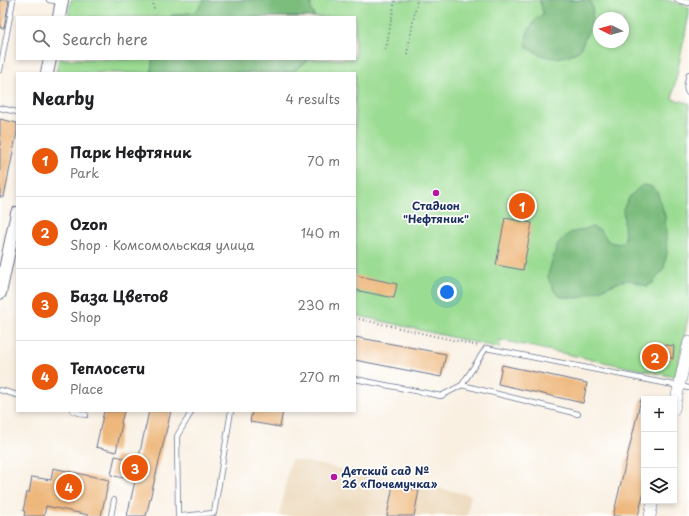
<!DOCTYPE html>
<html lang="en">
<head>
<meta charset="utf-8">
<style>
  :root { --surface:#fff; --page:#f2f2f2; --text:#202124; --muted:#757577; --line:#e0e0e0; --accent:#ea580c }
  body { margin:0; font-family:"Playpen Sans",sans-serif; background:var(--page); color:var(--text) }
  .controls { position:absolute; right:12px; bottom:12px; display:grid; overflow:hidden; border-radius:0px; box-shadow:0 2px 6px #0003 }
  .controls button { width:36px; height:36px; display:grid; place-items:center; padding:0; border:0; border-bottom:1px solid var(--line); background:var(--surface); color:var(--text); font:20px sans-serif }
  .compass { position:absolute; left:593px; top:12px; width:36px; height:36px; border-radius:50%; background:var(--surface); box-shadow:0 2px 6px #0003; rotate:275deg }
  .you { position:absolute; left:447px; top:292px; width:14px; height:14px; margin:-10px; border:3px solid #fff; border-radius:50%; background:#1a73e8; box-shadow:0 0 0 6px #1a73e833 }
  .badge { display:grid; place-items:center; width:26px; height:26px; border-radius:50%; background:var(--accent); color:#fff; font-size:13px; font-weight:700 }
  .pin { position:absolute; translate:-50% -50%; border:2px solid #fff; box-shadow:0 1px 4px #0006 }
  .list { margin:0; padding:0; list-style:none }
  h2 { display:flex; justify-content:space-between; align-items:center; height:52px; margin:0; padding:0 16px; font-size:17px }
  h2 small { font-size:13px; font-weight:400; color:var(--muted) }
  .list li { display:grid; grid-template-columns:26px 1fr auto; gap:12px; align-items:center; box-sizing:border-box; height:72px; padding:0 16px; border-top:1px solid var(--line) }
  .list b { display:block; font-size:15px; white-space:nowrap }
  .list p { margin:0; font-size:13px; white-space:nowrap; color:var(--muted) }
  .list em { font-size:13px; font-style:normal; color:var(--muted) }
  .icon { flex:none; width:22px; height:22px; fill:none; stroke:currentColor; stroke-width:2; stroke-linecap:round; stroke-linejoin:round }
  .map { position:relative; flex:none; width:689px; height:516px; overflow:hidden }
  .search { position:absolute; background:var(--surface); box-shadow:0 2px 6px #0003; left:16px; top:16px; width:340px; height:44px; display:flex; align-items:center; gap:10px; box-sizing:border-box; padding:0 14px; border-radius:0px; color:var(--muted); font-size:15px }
  .panel { position:absolute; background:var(--surface); box-shadow:0 2px 6px #0003; left:16px; top:72px; width:340px; height:340px; border-radius:0px }
  .map>svg:first-child { display:block }
</style>
</head>
<body>
<div class="map">
<svg width="689" height="516" viewBox="0 0 689 516">
  <rect width="100%" height="100%" fill="#fff"/>
  <filter id="ink" filterUnits="userSpaceOnUse"><feTurbulence type="fractalNoise" baseFrequency=".025" numOctaves="2"/><feDisplacementMap in="SourceGraphic" scale="8" xChannelSelector="R" yChannelSelector="G"/><feConvolveMatrix kernelMatrix="1 2 1 2 8 2 1 2 1" color-interpolation-filters="sRGB"/></filter>
  <filter id="wash" filterUnits="userSpaceOnUse"><feTurbulence type="fractalNoise" baseFrequency=".012" numOctaves="4" result="noise"/><feDisplacementMap in="SourceGraphic" scale="16" xChannelSelector="R" yChannelSelector="G"/><feGaussianBlur stdDeviation="0.9" result="paint"/><feColorMatrix in="noise" values="0 0 0 0 0 0 0 0 0 0 0 0 0 0 0 0 0 1.4 0 .05"/><feComposite in="paint" operator="in"/></filter>
  <g filter="url(#wash)">
    <rect width="100%" height="100%" fill="#f9f0e2"/>
    <path fill="#ecd8ba" d="M291,459L471,495L467,516H279Z"/>
    <path fill="#9bdc93" stroke="#5b8678" fill-rule="evenodd" d="M71,0H667L689,7V14L672,99L689,103V314L675,377L500,340L499,348L355,315V73H56L59,59H355V17H68ZM599,18H623V42H599Z"/>
    <path fill="#7cbc7d" stroke="#4c766e" d="M205,0H311V10L315,17H169L172,15L195,12Z
      M539,0H590C598,17 586,36 579,51C557,61 547,60 527,47C524,34 532,21 543,14L541,5Z
      M152,59H309L300,67L290,73H151Z
      M642,185L650,186L657,191L665,216L667,253L664,268L653,283L646,286L630,280L622,281L579,298L561,297L555,292L548,278L549,271L558,243L570,233L592,227L600,230L609,242L620,244L625,239L623,209L630,196Z"/>
    <g id="blocks">
      <path fill="#eeb77b" d="M0,0H9L4,28H0Z
        M0,119L17,123V132L4,197H0Z
        M505,218L532,223L523,270L496,265Z
        M355,275L397,284L394,298L355,290Z
        M355,337L446,354L441,377L355,360Z
        M652,343L674,346L673,359L664,355L662,363L649,360Z
        M502,365L587,383L583,403L498,384Z
        M641,399H644V492L638,516H613Z
        M104,411H124L121,423L122,424L116,452L96,447Z
        M149,411H171L146,516H127L135,481L111,475L115,456L138,461Z
        M252,411H283L280,427L250,422Z
        M53,468L109,480L101,516H88V515L46,506L44,516H24L25,511H23L27,492L29,493L32,477L51,480Z
        M393,485L419,490L414,516H387Z"/>
    </g>
  </g>
  <g filter="url(#ink)">
    <use href="#blocks" fill-opacity="0" stroke="#69738c" stroke-width="1"/>
    <g fill="none" stroke-linecap="round" stroke-linejoin="round">
      <g stroke="#69738c" stroke-width="6">
        <path id="service" d="M49,0L61,2
          M677,0L689,3
          M0,70L13,0
          M689,74C688,80 684,89 689,94
          M0,108L17,112
          M355,379L441,396L462,385L486,348L689,388
          M462,385L578,414
          M0,390L17,395
          M73,411L86,415
          M111,516L114,500
          M178,516L177,436L192,411
          M181,516L214,513L231,411"/>
      </g>
      <g stroke="#69738c" stroke-width="12">
        <path id="tertiary" d="M674,409L689,342
          M650,516L653,501"/>
      </g>
      <g stroke="#69738c" stroke-width="14">
        <path id="secondary" d="M59,17L62,0
          M47,73L50,59
          M0,293L17,213"/>
      </g>
      <path stroke="#69738c" stroke-width="2" stroke-dasharray="1 3" stroke-linecap="butt" d="M153,0L154,10
        M386,49L395,0
        M407,54L417,0
        M355,318L479,346"/>
      <use href="#service" stroke="#fff" stroke-width="4.5"/>
      <use href="#tertiary" stroke="#fff" stroke-width="11"/>
      <use href="#secondary" stroke="#fff" stroke-width="12"/>
    </g>
  </g>
  <g fill="#b5179e" stroke="#fff" stroke-width="1.5">
    <circle cx="436" cy="193" r="4"/>
    <circle cx="334" cy="477" r="4"/>
  </g>
  <g text-anchor="middle" stroke-width="3.5" stroke-linejoin="round" paint-order="stroke">
    <g font-size="11" font-weight="bold" fill="#1b2f5e" stroke="#fff">
      <text x="436" y="210">Стадион<tspan x="436" dy="13">"Нефтяник"</tspan></text>
      <text x="342" y="475" text-anchor="start">Детский сад №<tspan x="342" dy="13">26 «Почемучка»</tspan></text>
    </g>
  </g>
</svg>
<div class="controls">
<button>+</button>
<button>−</button>
<button><svg class="icon" aria-label="layers" viewBox="0 0 24 24"><path d="M12 4l9 5-9 5-9-5zM3 14l9 5 9-5"/></svg></button>
</div>
<svg class="compass" viewBox="-18 -18 36 36"><path d="M0-13l5 13h-10z" fill="#e53935"/><path d="M0 13l5-13h-10z" fill="#757577"/></svg>
<div class="you"></div>
<div class="pin badge" style="left:522px;top:206px">1</div>
<div class="pin badge" style="left:655px;top:357px">2</div>
<div class="pin badge" style="left:135px;top:468px">3</div>
<div class="pin badge" style="left:69px;top:487px">4</div>
<div class="search"><svg class="icon" aria-label="search" viewBox="0 0 24 24"><circle cx="10" cy="10" r="6"/><path d="M15 15l6 6"/></svg>Search here</div>
<section class="panel">
<h2>Nearby<small>4 results</small></h2>
<ul class="list">
<li><span class="badge">1</span><div><b>Парк Нефтяник</b><p>Park</p></div><em>70 m</em></li>
<li><span class="badge">2</span><div><b>Ozon</b><p>Shop · Комсомольская улица</p></div><em>140 m</em></li>
<li><span class="badge">3</span><div><b>База Цветов</b><p>Shop</p></div><em>230 m</em></li>
<li><span class="badge">4</span><div><b>Теплосети</b><p>Place</p></div><em>270 m</em></li>
</ul>
</section>
</div>
</body>
</html>
